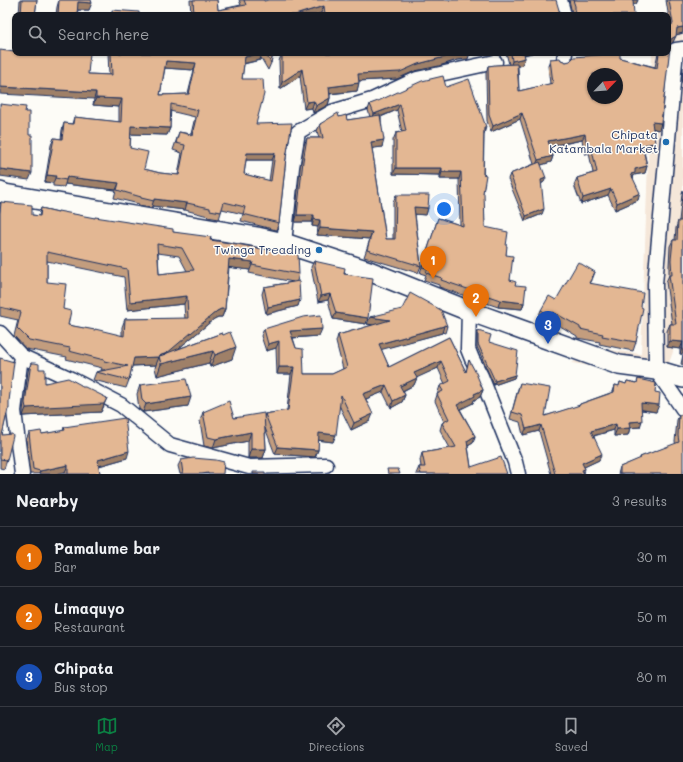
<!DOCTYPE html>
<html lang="en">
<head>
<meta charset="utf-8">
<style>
  :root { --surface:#171b24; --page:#242831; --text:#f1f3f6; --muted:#9ea1a6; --line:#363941; --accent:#0b8043 }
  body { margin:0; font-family:Mali,sans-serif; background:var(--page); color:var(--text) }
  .compass { position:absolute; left:587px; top:68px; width:36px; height:36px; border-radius:50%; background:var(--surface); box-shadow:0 1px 3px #0004; rotate:65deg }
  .you { position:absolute; left:444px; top:209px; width:14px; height:14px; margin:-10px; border:3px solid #fff; border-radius:50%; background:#1a73e8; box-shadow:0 0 0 6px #1a73e833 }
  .badge { display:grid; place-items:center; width:26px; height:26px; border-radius:50%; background:var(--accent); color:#fff; font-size:13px; font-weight:700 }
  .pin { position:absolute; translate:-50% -33px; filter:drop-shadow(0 1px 2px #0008) }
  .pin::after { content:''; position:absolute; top:21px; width:14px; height:12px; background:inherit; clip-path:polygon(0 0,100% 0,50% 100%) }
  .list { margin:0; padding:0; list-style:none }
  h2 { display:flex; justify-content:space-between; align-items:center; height:52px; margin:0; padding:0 16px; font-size:17px }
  h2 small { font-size:13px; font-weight:400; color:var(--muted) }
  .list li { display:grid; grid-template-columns:26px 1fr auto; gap:12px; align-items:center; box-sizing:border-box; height:60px; padding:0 16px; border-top:1px solid var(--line) }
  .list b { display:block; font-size:15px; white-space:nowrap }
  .list p { margin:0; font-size:13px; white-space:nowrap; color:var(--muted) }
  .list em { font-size:13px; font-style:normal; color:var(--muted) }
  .icon { flex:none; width:22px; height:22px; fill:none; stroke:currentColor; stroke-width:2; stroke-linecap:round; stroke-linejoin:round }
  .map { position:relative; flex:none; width:683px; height:474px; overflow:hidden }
  .search { position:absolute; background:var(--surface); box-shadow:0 1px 3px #0004; left:12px; right:12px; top:12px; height:44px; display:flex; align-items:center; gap:10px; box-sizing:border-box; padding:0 14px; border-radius:8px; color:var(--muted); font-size:15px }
  .sheet { height:232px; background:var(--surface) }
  nav { display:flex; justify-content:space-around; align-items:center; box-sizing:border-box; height:56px; border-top:1px solid var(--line); background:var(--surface); font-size:11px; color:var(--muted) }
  nav a { display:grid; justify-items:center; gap:2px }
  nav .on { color:var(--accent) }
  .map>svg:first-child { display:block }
</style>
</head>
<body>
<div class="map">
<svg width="683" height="474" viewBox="0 0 683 474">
  <rect width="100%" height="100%" fill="#fdfcf7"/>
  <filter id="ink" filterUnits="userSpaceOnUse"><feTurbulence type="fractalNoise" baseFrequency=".025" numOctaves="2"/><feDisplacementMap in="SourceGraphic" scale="8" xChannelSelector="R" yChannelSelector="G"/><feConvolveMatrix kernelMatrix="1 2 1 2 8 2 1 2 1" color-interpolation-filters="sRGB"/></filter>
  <g filter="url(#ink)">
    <path fill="#f5e7d9" d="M683,22V231L673,352L664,376H650L572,363L596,348L641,354L652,53H668V25Z"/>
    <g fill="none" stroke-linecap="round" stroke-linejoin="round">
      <g stroke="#1b2f5e" stroke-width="17">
        <path id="street" d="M560,0L564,15
          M683,49L676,50L655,284L656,370L683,409
          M564,60L565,53
          M284,243L292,167L298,132L332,112L372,100L417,79L495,62
          M469,311L468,349L472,359L481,376L515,462L518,474
          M0,333L21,356L71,379L121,405L170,445L249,467L326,465
          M21,356L14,411L22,474"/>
      </g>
      <g stroke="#1b2f5e" stroke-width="22">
        <path id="secondary" d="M0,192L5,194L257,237L284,243L369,271L469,311L619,365L656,370L683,378"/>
      </g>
      <use href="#street" stroke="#fdfcf7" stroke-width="14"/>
      <use href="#secondary" stroke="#fdfcf7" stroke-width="19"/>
    </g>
    <path fill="#c39d7e" stroke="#1b2f5e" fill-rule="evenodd" d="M20,0H37L35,15H19Z
      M59,0H91L89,10H78L77,15H56L57,7Z
      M190,0H217L218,10L241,5L239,0H264V1L449,0L559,10L560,14L563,15H321V13L316,15H191Z
      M569,0H638L636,4L572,14Z
      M666,0H683V33L676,35L673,42L670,44L659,130L653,129V150L644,151L647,166L645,173L634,175L633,178L638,200L615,210L608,195L581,204L574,185L577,178L593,173L589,153L585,154L582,140L550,147L553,156L551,162L541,165L544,182L541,184L542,214L525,221L508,179L510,174L534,164L520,119L491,132L487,121L486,73L488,66L509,64L506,53H532L524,55L525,58L522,65L518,66L519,91L550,84L548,66L550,59L561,60L566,62L620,58L655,67L658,53H668L670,25Z
      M108,53H273L271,63L268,70L261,58L260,60L244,64L242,79L256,124L286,158L279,223L276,230L241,221L243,214L222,209L219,219L207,217L208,216L185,210L152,206L151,208L138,206L139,204L114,198L116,190L65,184L64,187L53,186V183L45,182L51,145L54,138L61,139L62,130L64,123L72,124L74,117L119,122V107L93,105L94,99L88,74L109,75ZM165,68L194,70L188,94L160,95ZM170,111L195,117L191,134L179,132L173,150L182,153L178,175L160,173L144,169L130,148L131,134L167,135L170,128ZM246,160H272L269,181L244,174Z
      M282,53L468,59L457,60L439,66L415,71L397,79L359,81L357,91L330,94V98L328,105L313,113L312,108L304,109L300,76L280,89L279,61Z
      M683,67V83L682,82Z
      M446,87L484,134L483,193L485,227L506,246V255L510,280L515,285L524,303L522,309L498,307L439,287V285L424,280L426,275L420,273L438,218L460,225L459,179H440V175L393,174V140L396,133L402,132L397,110L381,117L382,147L372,148L386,239H393V202L396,195L428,208L426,215L415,214L421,266L418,273L364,257L370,239L317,235L318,227L312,226V222H295L300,168L304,145L307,138H319L317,131L320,124L339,117L347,120L370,117L368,110L370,104Z
      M683,190V354H680V349L667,347V331L670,324H672L666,282L669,275V266L670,246L673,240H675L676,228L678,221H679L682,194Z
      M1,202L32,215L39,216L41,208L58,212L173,232L210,240L299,274L297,281L298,306L266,314L262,294L264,287L293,282L249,273L250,270L229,267L225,309L222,317H218L214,319L178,349L222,333L232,359L210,367L209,363L157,376L155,368L156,365L132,366L129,380L126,388L93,380L96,372L105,370H101L102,368L66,359L67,357L26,349L14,336L18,320L0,316V205ZM158,253L179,256L187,271L159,274ZM47,261L124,277L127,310L184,304L185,319H125L122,327V336L68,325L63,309L47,282Z
      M314,261L344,274L366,324L333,319L328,300L318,302L311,267Z
      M592,280L590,283L641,307L636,342L633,351L599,344L600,342L577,338V336L550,320L548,324L538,318L541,310L556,300Z
      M402,309L447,326L445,333L442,332V333L381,349L389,367L449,337L466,372L469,360L483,390L480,397L474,400L473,403L460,409L475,436L473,443L468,446L471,467L507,474H416L419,467H421L420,460L422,453L450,448L440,430L442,423L444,422L435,401L440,386L445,384L438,368L417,377L414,385L403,391L405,395L402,402L391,408L383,392L366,399L370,421L351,430L339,405L333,442L318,440V450L315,457L275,454L265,428L266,449L263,458H248V441L213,448L204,446L200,421L203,412L234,418L264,417L265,414L287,410L291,374H277L276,348L266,351L261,336L264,329L319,336L293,338L304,374H332L343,369L336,342L338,335L373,325L367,324Z
      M478,331L489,342L515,375L514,378L494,385L477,347V334Z
      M683,355V365L681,364Z
      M0,358L6,417L2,435L7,460L4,469L0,468Z
      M31,363L39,369L45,383L82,387L104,406L101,412L23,416V411L28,371Z
      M638,379L655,392L656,412L641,410L640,427L630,428L628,435L614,436V430L594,436L599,460L584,467L585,469L583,473L584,474H551L539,431L523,435L520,422L510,419L518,389L520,383L545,416L579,406L580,404L613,392L615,385L619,386L620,382L626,384L627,381L637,383Z
      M140,385L188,406L143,412L139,409L137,394Z
      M679,415L683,474H618L620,467L640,459V457L676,444L675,442L677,420Z
      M64,427L127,458L99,466L100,474H65V472L56,474H30L26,440L29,433L42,434L63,431Z
      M181,460L223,474H180L178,466Z"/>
    <path fill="#9f8067" stroke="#1b2f5e" d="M632,0H638L636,4H630Z
      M78,2L92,3L89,10H76Z
      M324,6L321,13L316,15H295Z
      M683,27V33L675,35L677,28Z
      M676,36L673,42L669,46L671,39Z
      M260,53H262L260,60L242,64L245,57Z
      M459,53H470L468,59L457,60L439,66L415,71L397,79L356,81L358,74L418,64Z
      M522,53H532L521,55Z
      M525,58L522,65L510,68L512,61Z
      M166,61L196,63L194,70L164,68Z
      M302,69L300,76L280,89L282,82Z
      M359,83L357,91L326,94L329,87Z
      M0,87L96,92L94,99L0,94Z
      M96,98L122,99L119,107L93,105Z
      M330,98L328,105L313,113L316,106Z
      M314,101L312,108L304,109L307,102Z
      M400,104L397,110L372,120L374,114Z
      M522,113L520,119L491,132L493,126Z
      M652,122L661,123L659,130L650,128Z
      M131,126L170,128L167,135L128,134Z
      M484,127H486L484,134Z
      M585,134L582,140L546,147L548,141Z
      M384,140L382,147L368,149L371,142Z
      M655,143L653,150L640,152L642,145Z
      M591,146L589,153L585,154L587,147Z
      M247,153H275L272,160H244Z
      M553,156L551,162L535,167L538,160Z
      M647,166L645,173L634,175L633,179L631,174L635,169Z
      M396,168H442L440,175L393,174Z
      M0,169L32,173L29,180L0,176Z
      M442,172H461L459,179H440Z
      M47,175L56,176L53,183L45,182Z
      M67,177L119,183L116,190L65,184Z
      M546,178L544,182L539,185L541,180Z
      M611,189L608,195L581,204L583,198Z
      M640,193L638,200L615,210L617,203Z
      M154,199L187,203L185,210L152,206Z
      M414,207L428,208L426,215L412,214Z
      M544,209L542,214L525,221L526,216Z
      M297,215H314L312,222H295Z
      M314,219L320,220L318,227L312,226Z
      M320,228L372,232L370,239L317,235Z
      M229,259L253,262L250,270L226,267Z
      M595,272L592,280L586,291L589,283Z
      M330,294L328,300L318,302L321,296Z
      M187,296L184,304L127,310L130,302Z
      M300,300L298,306L266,314L268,307Z
      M500,300L524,303L522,309L498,307Z
      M221,309H225L222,317H218L214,319L161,363L159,357L217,311Z
      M553,312L550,320L548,324L551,316Z
      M336,313L368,318L366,324L333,319Z
      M370,317L390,320L387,327L367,324Z
      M444,326L442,333L376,351L379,344Z
      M322,329L319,336L288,338L290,331Z
      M279,341L276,348L266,351L268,344Z
      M670,341L683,342L680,349L667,347Z
      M236,347L232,359L210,367L215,355Z
      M682,348H683V354H680Z
      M213,351L209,363L157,376L161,364Z
      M159,357L156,365L131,366L134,358Z
      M441,361L438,368L412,380L414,373Z
      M279,367H294L291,374H277Z
      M515,375L514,378L494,385L495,381Z
      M417,378L414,385L398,393L400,386Z
      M386,385L383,392L361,401L363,394Z
      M483,390L480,397L474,400L473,403L455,412L457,405L474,394Z
      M405,395L402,402L391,408L393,401Z
      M191,397L188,406L143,412L146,404Z
      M107,398L101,412L23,416L26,408Z
      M641,403L659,405L656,412L638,409Z
      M373,414L370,421L351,430L354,423Z
      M642,421L640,427L627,428L629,422Z
      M616,424L614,430L589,437L591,431Z
      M541,425L539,431L523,435L526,429Z
      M630,428L628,435L614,436L617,429Z
      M251,432L248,441L213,448L216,439Z
      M319,433L336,435L333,442L316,440Z
      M475,436L473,443L464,448L467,441Z
      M278,447L318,450L315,457L275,454Z
      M251,449H266L263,458H248Z
      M129,451L127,458L95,467L98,460Z
      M602,454L599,460L580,469L582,463Z
      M68,465L65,472L56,474H39L40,471Z"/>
    <path fill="#e3b793" stroke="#1b2f5e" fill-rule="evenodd" d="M22,0H37L35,15H21Z
      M59,0H91L92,3L78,2L77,15H58Z
      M193,0H217L218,10L246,5L244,0H264V1L268,0H556L559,10L560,14L563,15H325L324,6L295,15H194Z
      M573,0H633L634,15H571L572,14L575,10V6Z
      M669,0H683V27L677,28L676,36L671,39L661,123L652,122L655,143L642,145L647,166L635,169V173L631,174L640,193L617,203L611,189L583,198L577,178L597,172L591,146L587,147L585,134L548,141L553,156L538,160L522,113L493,126L489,115L488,66L495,65L517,64L519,91L553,83L550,59L560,58L561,60L566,62L570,61L574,57L620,53V58L657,68L659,53H668V25L673,24ZM593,74H617V98H593Z
      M112,10L139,12V15H112Z
      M0,50L14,52V50L15,51V53H90L88,74L112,75L111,53H260L245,57L242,79H263L264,94L256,124L292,123L286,158L279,223L243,214L245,207L224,202L221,212L210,210V208L187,203L154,199V201L141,198V197L117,190L119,183L67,177L66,180L55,178L56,176L47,175L54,138L62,139L64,123L73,124L74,117L121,122L122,99L96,98V92L0,87ZM166,61L196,63L189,94L160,95ZM171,104L198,110L192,135L179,132L176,143L185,145L179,175L160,173L144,169L148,152L130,148L131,126L170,128ZM247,153H275L271,181L244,174Z
      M265,53H273L271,63Z
      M282,53H459L441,58L418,64L400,72L358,74L359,83L329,87L330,98L316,106L314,101L307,102L302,69L282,82Z
      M511,53H524L525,58L512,61Z
      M443,76L446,87L469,79L486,127H484L483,174L486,175L483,193H484L485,227L508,232L506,246H507L506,255L513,256L510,280L516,282L515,285L526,286L524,303L500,300L441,280L442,278L426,273L428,268L422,267L438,218L463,226L461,172H442V168H396V133L406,131L400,104L374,114L370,104L378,101L422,81Z
      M0,104L26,107L25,112H29V135H32V173L0,169Z
      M338,113L339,117L346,115L347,120L380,115L384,140L371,142L386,239H395L396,195H429L428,208L414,207L421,266L367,250L372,232L320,228V220L314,219V215H297L303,161L307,138H323L320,124Z
      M540,162L546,178L541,180L544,209L526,216L510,174Z
      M683,199V348H682L683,342L670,341V324H676L669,275H672L671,260L673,240H677L678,221H681Z
      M1,202L32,205V215L40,216L41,208L58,212V211L95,218V217L173,229V232L211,237L210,240L237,244L263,249L298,254L299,274L252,265L253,262L229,259L225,309H221L217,311L166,354L159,356V357L134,358L129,380L96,372L128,366L104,361V360L69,351L70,348L29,340L17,328L21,312L0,307V213ZM157,244L182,248L194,270L159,274ZM47,252L127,269L130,302L187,296L188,318L125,319L124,336L95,329V330L68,325L71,311L63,309L66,284L47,282Z
      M314,261L345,268L344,274L373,278L368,318L336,313L330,294L321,296Z
      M578,262L595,272L589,283L643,293L641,307L643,308L636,342L602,336L603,334L580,329V327L553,312L551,316L541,310L549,296L556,300Z
      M299,281L300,300L268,307L264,287Z
      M410,293L441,310L447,326L444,325V326L379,344L389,367L449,337L466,372L469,360L476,373L483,390L474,394L475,396L457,405L475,436L467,441L471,467L501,457L507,474H421L419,467H425L422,453L456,447L442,423L449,419L437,394L443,391L440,386L450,381L441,361L414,373L417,378L400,386L405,395L393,401L386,385L363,394L373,414L354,423L341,395L336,435L319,433L318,450L278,447L265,414L288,410L294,367H279V341L268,344L264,329L303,317L321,315L322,329L290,331L296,348L303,349L304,374H332L347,367L338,335L390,320L370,317L402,309Z
      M478,331L491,335L489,342L518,351L515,375L495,381L478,344Z
      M230,332L236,347L215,355L213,351L161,364L159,356L222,333L223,335Z
      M0,358L14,362L9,401V409H8L2,435L12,434L13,436L7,460L0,459Z
      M31,363H35L39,364V369H45V383L68,378L81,385L82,387H85L107,398L104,404L26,408L25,403Z
      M186,379L191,397L146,404L142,400L140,385Z
      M638,379L656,383L655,392L660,393L659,405L641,403L642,421L629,422L630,428L617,429L616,424L591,431L602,454L582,463L585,469L582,470L584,474H555L541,425L526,429L522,415L512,412L520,383L550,388L545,416L580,405V404L614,392L615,385L619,386L620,382L626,384L627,381L637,383Z
      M229,401L234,418L264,413L266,449H251V432L216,439L208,437L203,412Z
      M679,415H683V474H620V467L641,458L640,457L679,442L678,436Z
      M125,418L129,451L98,460L100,474H68V465L40,471L33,469L29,433L41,431L42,434L65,430L64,427Z
      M193,458L216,460L224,462L223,474H208V473L202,474H183L181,460Z
      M387,469H398L400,474H388Z
      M253,472H265V474H253Z"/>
  </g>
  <g fill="#1f6fb2" stroke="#fdfcf7" stroke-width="1.5">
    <circle cx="666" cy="142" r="4"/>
    <circle cx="319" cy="250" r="4"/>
  </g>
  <g text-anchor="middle" stroke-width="3" stroke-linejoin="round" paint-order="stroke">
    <g font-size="12" fill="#1b2f5e" stroke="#fdfcf7" text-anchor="end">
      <text x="658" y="139">Chipata<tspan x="658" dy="14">Katambala Market</tspan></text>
      <text x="311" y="254">Twinga Treading</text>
    </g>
  </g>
</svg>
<svg class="compass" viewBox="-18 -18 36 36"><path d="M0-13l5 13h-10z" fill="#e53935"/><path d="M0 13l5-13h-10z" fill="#9ea1a6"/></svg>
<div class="you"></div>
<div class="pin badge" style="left:433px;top:279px;background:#e8710a">1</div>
<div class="pin badge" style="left:476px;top:317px;background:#e8710a">2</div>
<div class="pin badge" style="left:548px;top:344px;background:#1a4fb4">3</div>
<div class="search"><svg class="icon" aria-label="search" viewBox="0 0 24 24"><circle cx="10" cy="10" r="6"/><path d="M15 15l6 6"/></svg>Search here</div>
</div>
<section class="sheet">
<h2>Nearby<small>3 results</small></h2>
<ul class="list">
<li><span class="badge" style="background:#e8710a">1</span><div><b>Pamalume bar</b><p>Bar</p></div><em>30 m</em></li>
<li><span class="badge" style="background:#e8710a">2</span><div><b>Limaquyo</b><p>Restaurant</p></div><em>50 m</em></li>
<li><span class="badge" style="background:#1a4fb4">3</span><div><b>Chipata</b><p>Bus stop</p></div><em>80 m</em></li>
</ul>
</section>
<nav>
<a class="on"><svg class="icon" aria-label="map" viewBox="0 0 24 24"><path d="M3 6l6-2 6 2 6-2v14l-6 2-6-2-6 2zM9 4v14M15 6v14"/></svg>Map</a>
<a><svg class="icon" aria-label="directions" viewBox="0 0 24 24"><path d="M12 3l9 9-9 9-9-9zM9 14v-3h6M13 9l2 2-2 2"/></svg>Directions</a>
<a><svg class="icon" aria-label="saved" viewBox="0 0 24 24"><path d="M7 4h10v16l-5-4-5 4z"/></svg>Saved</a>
</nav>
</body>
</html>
